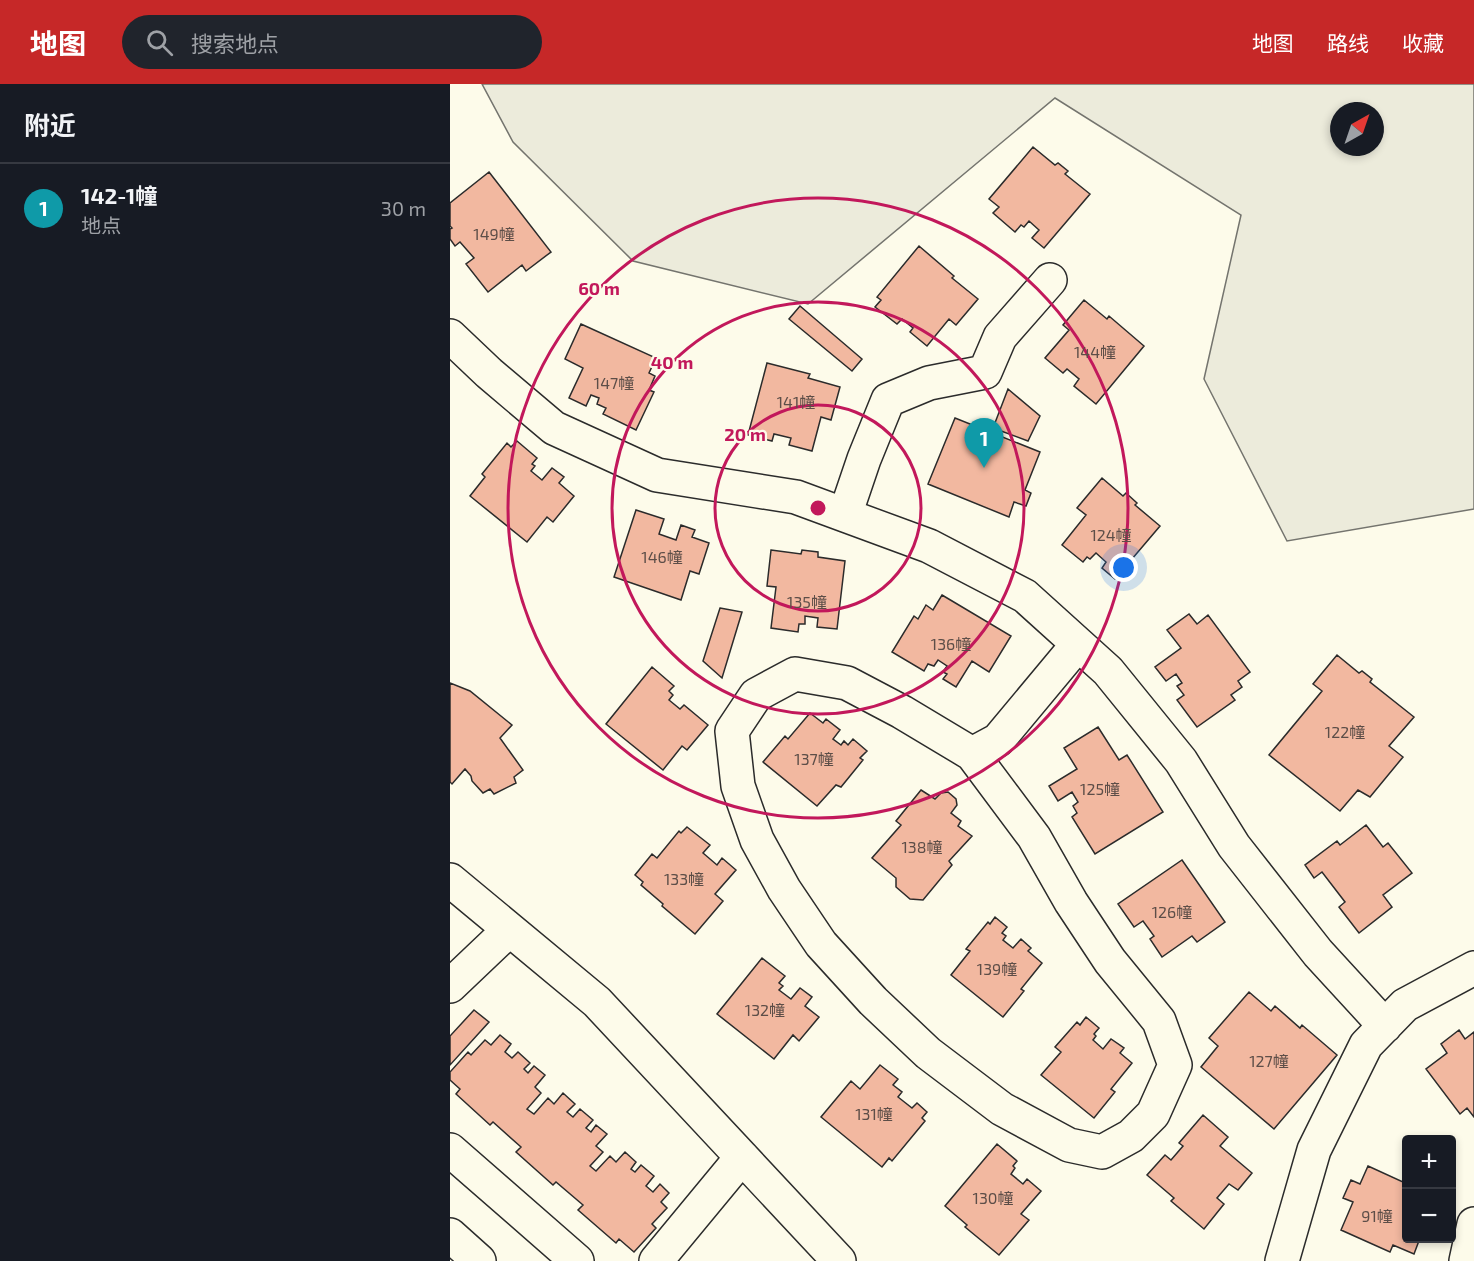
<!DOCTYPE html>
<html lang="zh">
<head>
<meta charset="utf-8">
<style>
  :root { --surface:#171b24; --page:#20242c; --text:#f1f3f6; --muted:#9ea1a6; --line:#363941; --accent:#c62828 }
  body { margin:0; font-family:"Exo 2","Noto Sans SC",sans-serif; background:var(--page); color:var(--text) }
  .controls { position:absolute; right:18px; bottom:18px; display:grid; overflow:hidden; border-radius:6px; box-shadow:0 3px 9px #0003 }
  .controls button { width:54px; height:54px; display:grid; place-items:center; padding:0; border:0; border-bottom:2px solid var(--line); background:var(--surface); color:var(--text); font:30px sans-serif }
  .compass { position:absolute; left:880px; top:18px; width:54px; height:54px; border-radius:50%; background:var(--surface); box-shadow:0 3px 9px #0003; rotate:40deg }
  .you { position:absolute; left:674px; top:484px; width:21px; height:21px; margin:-15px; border:4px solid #fff; border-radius:50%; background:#1a73e8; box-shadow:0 0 0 9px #1a73e833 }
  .badge { display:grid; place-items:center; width:39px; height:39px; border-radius:50%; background:var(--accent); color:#fff; font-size:20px; font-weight:700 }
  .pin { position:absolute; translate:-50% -50px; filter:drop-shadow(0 2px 3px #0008) }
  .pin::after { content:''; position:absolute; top:32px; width:21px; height:18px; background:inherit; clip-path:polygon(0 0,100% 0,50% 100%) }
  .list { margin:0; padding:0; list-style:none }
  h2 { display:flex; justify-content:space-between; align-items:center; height:78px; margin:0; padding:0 24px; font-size:26px }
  h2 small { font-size:20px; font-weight:400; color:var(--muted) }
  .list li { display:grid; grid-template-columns:39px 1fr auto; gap:18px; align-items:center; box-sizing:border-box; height:90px; padding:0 24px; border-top:2px solid var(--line) }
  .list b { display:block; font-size:22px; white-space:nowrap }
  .list p { margin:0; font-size:20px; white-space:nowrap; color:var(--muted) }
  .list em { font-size:20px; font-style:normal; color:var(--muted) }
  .icon { flex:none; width:33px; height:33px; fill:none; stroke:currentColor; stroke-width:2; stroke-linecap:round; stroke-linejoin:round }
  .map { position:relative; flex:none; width:1024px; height:1177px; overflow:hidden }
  header { display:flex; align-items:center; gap:36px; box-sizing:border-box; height:84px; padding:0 30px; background:var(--accent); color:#fff }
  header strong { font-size:28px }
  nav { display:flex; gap:33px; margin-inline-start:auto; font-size:21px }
  .search { width:420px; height:54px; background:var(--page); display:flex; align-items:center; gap:15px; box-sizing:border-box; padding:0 21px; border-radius:33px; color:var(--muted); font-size:22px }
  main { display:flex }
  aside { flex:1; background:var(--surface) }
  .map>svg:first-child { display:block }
</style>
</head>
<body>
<header>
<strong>地图</strong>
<div class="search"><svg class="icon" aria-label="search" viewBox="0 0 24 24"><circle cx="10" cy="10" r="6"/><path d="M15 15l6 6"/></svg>搜索地点</div>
<nav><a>地图</a><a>路线</a><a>收藏</a></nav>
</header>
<main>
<aside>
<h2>附近<small></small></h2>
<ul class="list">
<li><span class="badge" style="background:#0f9aa8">1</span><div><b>142-1幢</b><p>地点</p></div><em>30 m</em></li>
</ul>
</aside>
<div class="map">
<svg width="1024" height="1177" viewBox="0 0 1024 1177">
  <rect width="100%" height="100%" fill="#fdfbea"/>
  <path fill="#ecebdb" stroke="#74746e" stroke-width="1.5" fill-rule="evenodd" d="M32,0H1024V425L837,457L754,295L791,131L605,14L358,220L183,177L63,58ZM889,27H925V63H889Z"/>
  <path fill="#f2b8a0" stroke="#2b2b2b" stroke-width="1.5" d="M583,63L605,81L608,79L618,87L615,90L640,110L594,164L582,154L589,146L579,137L574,143L571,141L565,148L543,129L549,123L539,115Z
    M39,88L101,168L76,187L72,181L38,208L16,180L24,174L10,158L5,162L0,155V145L2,144L0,142V119Z
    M469,162L504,192L502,194L528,215L506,241L499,235L477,262L460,248L463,244L452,235L447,240L425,223L431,216L427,213Z
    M634,216L657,235L659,232L694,262L646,320L624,302L629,295L617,285L613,289L595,274L619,246L613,241Z
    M350,222L412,275L402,287L339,235Z
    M131,240L206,274L199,289L205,292L199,306L204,308L186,346L153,330L156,324L147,320L149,314L141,311L136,322L119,314L133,284L115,275Z
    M317,279L360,290L358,294L390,303L381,336L371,333L362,367L339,361L341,354L324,350L322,357L298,351Z
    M558,305L590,332L578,357L543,344Z
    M505,334L590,368L575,406L581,409L576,422L564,418L559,433L478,400Z
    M67,357L87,374L82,380L85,382L81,387L92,396L102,384L114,393L109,399L124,412L103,438L97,433L77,458L20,412L35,393L32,390L57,359L61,363Z
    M652,394L673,412L676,409L687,419L685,421L710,442L665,495L652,484L656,478L646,469L640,475L637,473L633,478L612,461L636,431L627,424Z
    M186,426L214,435L209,450L226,456L231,441L245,446L242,453L259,459L249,490L240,487L231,516L164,493Z
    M321,466L351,470L352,466L368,468V473L395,477L387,545L367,543L368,534L355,532V540H349L348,548L321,544L326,503L317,502Z
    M492,511L561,552L539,588L522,577L506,603L493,595L497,590L493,588L497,582L488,576L484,582L478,580L474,587L442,568L464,532L468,535L476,521L483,526Z
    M270,524L292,528L272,594L253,577Z
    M739,530L747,540L758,531L800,588L788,597L792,603L781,611L785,616L747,643L727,616L734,611L727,602L732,599L726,590L716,597L705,583L731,564L717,546Z
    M887,571L909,589L912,587L922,595L920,598L964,633L939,662L953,673L920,713L908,706L890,727L819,671L872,607L863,600Z
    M202,583L224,602L219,607L223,611L219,616L230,625L234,621L258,641L237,666L232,662L213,686L156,640Z
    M0,599L20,607L62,641L50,654L73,686L64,693L66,699L44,710L40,705L33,709L22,697L21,692L15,685L2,700L0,698Z
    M360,629L373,639L376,635L390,646L383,655L391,661L394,657L398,661L403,655L417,667L410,674L413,676L391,703L386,701L367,722L313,678L335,652L338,655Z
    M648,643L669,676L677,671L713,728L645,770L622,733L627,729L623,722L628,718L622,708L608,717L599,702L627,685L614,664Z
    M471,706L485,715L491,709L498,708L506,715L507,721L501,729L511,737L508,742L522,752L499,777L502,781L473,816L460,815L446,803V794L422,774L451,741L446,737Z
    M916,741L933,763L938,759L962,789L933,811L942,823L909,849L889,823L895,818L872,788L864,794L855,781L887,757L890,761Z
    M237,743L260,761L253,769L267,781L272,774L286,786L265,810L273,817L245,850L212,822L213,820L191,801L193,798L185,791L202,770L207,774L229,747L231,749Z
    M732,776L775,838L747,858L742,852L712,873L700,855L704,852L693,837L684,843L668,820Z
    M545,833L557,843L552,849L556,852L553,856L563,864L571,855L581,864L578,867L592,879L571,905L574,907L553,933L501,891L520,867L516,865L538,838L540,840Z
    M312,874L335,892L329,899L333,902L329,906L341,915L350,904L362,913L355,922L369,933L349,957L343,951L324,975L267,930Z
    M799,908L821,927L825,922L850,944L852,941L887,971L824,1045L751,983L768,962L759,954Z
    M24,926L39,938L0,981V952Z
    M636,933L649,944L644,950L646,952L643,956L653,965L661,955L674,964L670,969L682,979L661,1005L665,1008L644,1034L591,991L611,968L605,963L627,938L630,941Z
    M1009,946L1015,955L1024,948V1033L1017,1024L1010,1030L976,985L997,969L991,960Z
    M50,951L61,960L55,968L62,974L68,968L80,979L74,985L78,989L84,982L95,991L85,1003L91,1009L77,1025L84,1030L98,1014L104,1020L113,1009L125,1020L117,1028L123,1033L130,1025L143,1036L136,1044L141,1048L146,1041L157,1050L146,1062L153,1068L140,1082L146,1087L160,1072L166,1078L175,1068L186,1078L181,1085L185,1088L191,1081L204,1092L196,1102L203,1108L210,1100L219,1109L211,1118L217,1124L202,1140L206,1144L184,1168L169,1155L166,1159L128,1126L133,1121L106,1098L103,1101L66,1068L71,1063L43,1038L40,1041L6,1010L10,1005L0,996V988L18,968L21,971L35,956L41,961Z
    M430,981L448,995L443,1001L452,1008L448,1013L462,1024L467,1019L477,1028L472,1034L475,1037L442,1077L439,1074L432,1083L371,1033L401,997L410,1005Z
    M753,1031L778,1053L770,1062L802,1089L788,1106L779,1100L767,1114L774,1120L754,1145L721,1117L724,1114L697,1091L715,1071L721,1076L733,1062L729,1059Z
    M547,1060L567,1077L563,1082L565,1084L561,1090L573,1100L577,1095L591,1107L571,1130L579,1136L549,1171L515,1143L517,1141L495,1122Z
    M918,1082L955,1099L956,1094V1154H970L964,1170L943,1161L940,1168L891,1146L903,1118L893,1114L901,1096L910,1100Z"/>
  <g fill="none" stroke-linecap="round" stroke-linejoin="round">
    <g stroke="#2b2b2b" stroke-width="36">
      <path id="minor" d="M0,252L39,289L104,344L207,391L346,413L479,462L575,512L658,587L731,677L784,762L868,869L935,942
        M395,431L414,375L438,316L479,299L535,288L550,253L600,196
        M522,670L584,753L621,818L660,877L709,937L725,981L703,1030L681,1052L652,1068L619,1061L552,1025L478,969L423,917L371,860L334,805L307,756L288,702L282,647L306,611L345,590L397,599L452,628L522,670L548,656L628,560
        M0,796L147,918L389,1177
        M0,902L59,846
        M0,1066L127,1177
        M0,1151L29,1177
        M206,1177L292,1073
        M832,1177L864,1066L916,961L955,921L1024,884
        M1016,1177L1024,1140"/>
    </g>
    <use href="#minor" stroke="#fdfbea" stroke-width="33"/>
  </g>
  <g fill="none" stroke="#c2185b" stroke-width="3">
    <circle cx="368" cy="424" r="103"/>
    <circle cx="368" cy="424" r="206"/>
    <circle cx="368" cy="424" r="310"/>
  </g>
  <g text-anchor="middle" stroke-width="4.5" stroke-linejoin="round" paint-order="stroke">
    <g font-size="16" fill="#5d4e48">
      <text x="44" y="156">149幢</text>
      <text x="645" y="274">144幢</text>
      <text x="164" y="305">147幢</text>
      <text x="346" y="324">141幢</text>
      <text x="661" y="457">124幢</text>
      <text x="212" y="479">146幢</text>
      <text x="357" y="524">135幢</text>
      <text x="501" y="566">136幢</text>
      <text x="895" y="654">122幢</text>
      <text x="364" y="681">137幢</text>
      <text x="650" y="711">125幢</text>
      <text x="472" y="769">138幢</text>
      <text x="234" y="801">133幢</text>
      <text x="722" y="834">126幢</text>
      <text x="547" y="891">139幢</text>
      <text x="315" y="932">132幢</text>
      <text x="819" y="983">127幢</text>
      <text x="424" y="1036">131幢</text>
      <text x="543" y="1120">130幢</text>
      <text x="927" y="1138">91幢</text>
    </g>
  </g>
  <circle cx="368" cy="424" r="9" fill="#c2185b" stroke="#fdfbea" stroke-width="3"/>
  <g font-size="18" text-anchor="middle" font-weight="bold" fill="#c2185b" stroke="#fdfbea" stroke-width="4.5" stroke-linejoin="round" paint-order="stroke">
    <text x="149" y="211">60 m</text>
    <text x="222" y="285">40 m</text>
    <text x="295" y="357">20 m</text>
  </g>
</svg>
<div class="controls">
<button>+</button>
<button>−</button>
</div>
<svg class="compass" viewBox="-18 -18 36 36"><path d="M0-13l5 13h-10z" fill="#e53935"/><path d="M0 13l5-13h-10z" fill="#9ea1a6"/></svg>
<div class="you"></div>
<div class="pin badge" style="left:534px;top:384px;background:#0f9aa8">1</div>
</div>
</main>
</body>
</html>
